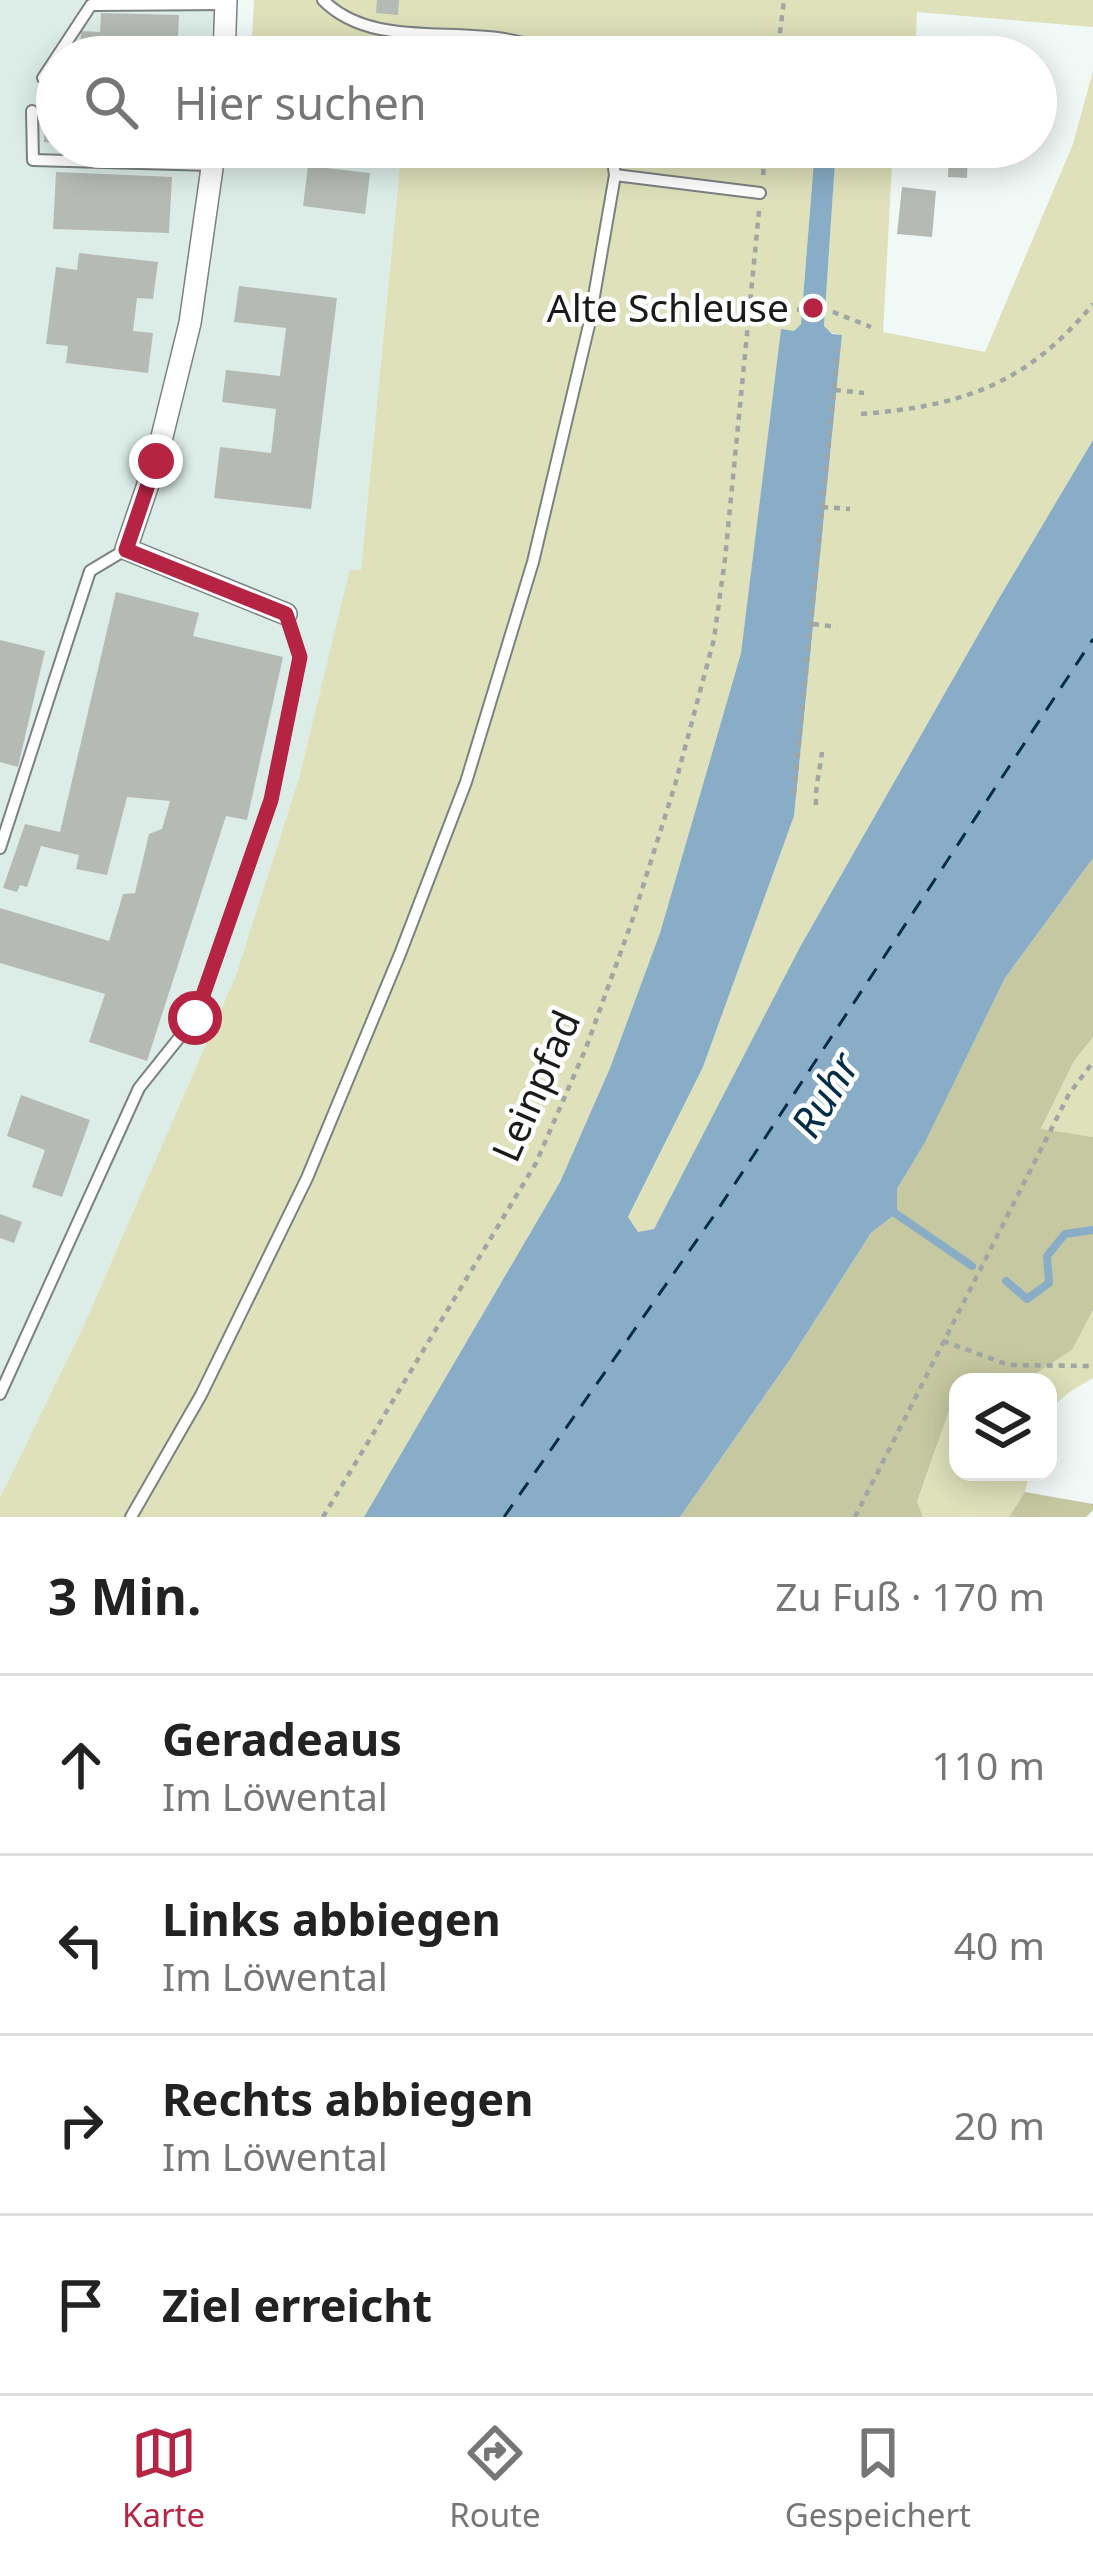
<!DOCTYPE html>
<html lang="de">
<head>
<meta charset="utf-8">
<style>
  :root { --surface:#fff; --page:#f6f6f6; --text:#222; --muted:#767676; --line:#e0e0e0; --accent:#b62444 }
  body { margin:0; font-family:"Noto Sans",sans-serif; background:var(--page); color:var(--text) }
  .controls { position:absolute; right:36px; bottom:36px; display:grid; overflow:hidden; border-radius:24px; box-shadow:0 6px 30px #0003 }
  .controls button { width:108px; height:108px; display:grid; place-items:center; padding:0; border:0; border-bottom:3px solid var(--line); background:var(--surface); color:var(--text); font:60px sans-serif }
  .stop { position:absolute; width:36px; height:36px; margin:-27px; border:9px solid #b62444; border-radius:50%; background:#fff }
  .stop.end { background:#b62444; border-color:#fff; box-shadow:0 3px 12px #0008 }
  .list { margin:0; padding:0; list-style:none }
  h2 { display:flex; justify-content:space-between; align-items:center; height:156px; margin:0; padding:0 48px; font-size:51px }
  h2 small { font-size:39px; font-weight:400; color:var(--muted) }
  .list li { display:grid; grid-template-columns:78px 1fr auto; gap:36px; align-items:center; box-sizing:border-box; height:180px; padding:0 48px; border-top:3px solid var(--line) }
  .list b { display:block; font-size:45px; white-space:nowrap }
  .list p { margin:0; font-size:39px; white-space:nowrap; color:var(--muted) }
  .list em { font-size:39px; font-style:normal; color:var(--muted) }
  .icon { flex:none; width:66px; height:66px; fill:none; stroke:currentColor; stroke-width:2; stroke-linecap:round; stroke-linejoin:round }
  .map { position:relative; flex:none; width:1093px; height:1517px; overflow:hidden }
  .search { position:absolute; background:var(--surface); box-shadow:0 6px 30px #0003; left:36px; right:36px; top:36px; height:132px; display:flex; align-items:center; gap:30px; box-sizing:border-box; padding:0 42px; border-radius:66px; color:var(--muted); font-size:45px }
  .sheet { height:876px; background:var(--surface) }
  nav { display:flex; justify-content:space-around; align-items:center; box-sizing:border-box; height:168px; border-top:3px solid var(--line); background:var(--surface); font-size:33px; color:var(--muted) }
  nav a { display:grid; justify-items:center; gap:6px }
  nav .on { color:var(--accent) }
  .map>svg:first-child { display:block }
</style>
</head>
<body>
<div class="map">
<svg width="1093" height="1517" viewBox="0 0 1093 1517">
  <rect width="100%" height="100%" fill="#f1f9f6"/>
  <path fill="#dcede8" d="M0,0H222L219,57H57V147H327L401,154L361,571L351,569L299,778L236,975L84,1325L0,1498Z"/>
  <path fill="#dee1ba" d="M254,0H1093V27L917,12L915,57H251Z
    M1093,71V440L998,600L800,947L654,1229L638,1233L628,1218L703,1067L794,816L842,336L826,331L824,326L836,147H893L883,332L985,352L1073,144Z
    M327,147H815L801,324L794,331L781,330L741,653L660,933L610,1068L560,1182L364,1517H0V1498L84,1325L236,975L299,778L350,569L361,570L401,154Z
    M1093,1037V1137L1041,1130L1074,1061Z
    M1093,1310V1378L1071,1391L1048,1410V1382H1023L1072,1350Z
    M955,1394H958V1472H1030L1025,1492L1009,1517H923L917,1503Z"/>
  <path fill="#c5c8a0" d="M1093,858V1037L1074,1061L1041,1129L1093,1137V1310L1072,1350L1023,1382H958V1394H955L917,1502L923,1517H680L791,1358L871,1233L897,1213V1189L925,1141L1005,978Z
    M1025,1492L1093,1504V1510L1086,1517H1009Z"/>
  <path fill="#89adc7" d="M815,147H836L824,326L832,334L842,335L794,816L703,1067L628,1217L638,1232L654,1229L800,947L998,600L1093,440V858L1005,978L925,1142L897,1189V1213L871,1233L791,1358L680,1517H364L560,1182L610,1068L660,933L741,653L781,329L794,331L801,324Z"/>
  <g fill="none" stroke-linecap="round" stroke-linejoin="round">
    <path stroke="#89adc7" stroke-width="8" d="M889,1209L972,1266
      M1006,1281L1027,1299L1049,1283L1047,1256L1065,1234L1093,1230"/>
    <path stroke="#002d48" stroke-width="3" stroke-dasharray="15 12" stroke-linecap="butt" d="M504,1517L713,1217L1093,639"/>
  </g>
  <path fill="#b5bab5" d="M377,0H399L398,15L376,13Z
    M101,13L179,15L177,57H80L81,31L100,32Z
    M45,91H57V143L44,142Z
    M949,147H968L967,178L948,177Z
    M308,166L370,173L365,214L303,206Z
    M56,172L172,177L169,233L53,229Z
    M902,187L936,191L932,237L897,234Z
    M79,253L158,262L153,299L137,298L133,331L153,333L148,373L66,363L68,346L46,344L56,267L77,270Z
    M239,286L337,298L311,509L214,498L220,447L271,453L276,409L222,402L226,370L280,376L286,328L234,322Z
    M116,592L199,613L193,636L283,657L247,820L226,816L147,1061L89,1042L105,994L0,963V908L109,941L123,894L135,893L149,834L162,829L170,801L127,797L107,875L76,869L79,855L41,846L27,887L20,885L17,892L3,888L25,824L60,832Z
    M0,640L45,651L18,767L0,762Z
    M21,1095L90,1120L62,1197L32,1187L45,1150L7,1136Z
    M0,1214L22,1222L14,1243L0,1238Z"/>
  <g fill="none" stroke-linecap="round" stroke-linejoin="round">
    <g stroke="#7b8280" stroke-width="14">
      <path id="service" d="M323,0C381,59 490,14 554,57
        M43,78L91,5L226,4
        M32,111L33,160L212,165
        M615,175L760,193
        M0,848L90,571L125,550
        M0,1394L139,1088L195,1018L271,800L300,657L286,614
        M131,1517L201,1395L307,1178L400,954L466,782L533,562L589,325L615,175L611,147"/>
    </g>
    <g stroke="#7b8280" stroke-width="24">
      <path id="minor" d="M224,57L226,0
        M215,147L190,323L156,461L126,549L286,614"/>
    </g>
    <path stroke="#a0a6a3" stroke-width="4.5" stroke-dasharray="6 6" stroke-linecap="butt" d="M777,57L784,0
      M763,175L766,147
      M749,306L833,312L871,327
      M835,390L864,393
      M861,414C963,406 1027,384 1093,304
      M822,507L850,509
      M813,624L837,627
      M794,794L838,350
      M816,805C815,786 820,771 822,752
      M943,1341L1009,1365L1093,1366
      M323,1517L536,1163L586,1048L632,921L675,785L714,639L725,559L759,211
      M855,1517L1069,1094L1093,1062"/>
    <use href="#service" stroke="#fff" stroke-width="10"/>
    <use href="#minor" stroke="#fff" stroke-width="21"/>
  </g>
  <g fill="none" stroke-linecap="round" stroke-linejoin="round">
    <path stroke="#b62444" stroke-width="15" d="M156,461L126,550L286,614L300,657L271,800L195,1018"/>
  </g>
  <circle fill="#b62444" stroke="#fff" stroke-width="4.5" cx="813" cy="308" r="12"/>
  <g text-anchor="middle" stroke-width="9" stroke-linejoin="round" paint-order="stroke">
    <g font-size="39" fill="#181b1a" stroke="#fff" text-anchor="end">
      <text x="789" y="322">Alte Schleuse</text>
    </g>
    <g font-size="39" fill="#181b1a" stroke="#fff">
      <text transform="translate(536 1086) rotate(-66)" y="14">Leinpfad</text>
    </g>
    <g font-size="42" font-style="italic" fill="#002d48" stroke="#fff">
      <text transform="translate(825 1095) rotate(-59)" y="15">Ruhr</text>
    </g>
  </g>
</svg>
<div class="controls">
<button><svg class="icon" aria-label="layers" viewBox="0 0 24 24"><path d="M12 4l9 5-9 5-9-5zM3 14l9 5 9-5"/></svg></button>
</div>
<div class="stop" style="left:195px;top:1018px"></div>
<div class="stop end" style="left:156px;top:461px"></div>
<div class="search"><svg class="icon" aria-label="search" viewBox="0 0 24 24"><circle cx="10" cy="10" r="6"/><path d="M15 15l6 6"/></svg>Hier suchen</div>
</div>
<section class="sheet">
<h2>3 Min.<small>Zu Fuß · 170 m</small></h2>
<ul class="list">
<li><svg class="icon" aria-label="ahead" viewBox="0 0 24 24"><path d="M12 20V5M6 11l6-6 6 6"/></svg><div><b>Geradeaus</b><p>Im Löwental</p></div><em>110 m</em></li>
<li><svg class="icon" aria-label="left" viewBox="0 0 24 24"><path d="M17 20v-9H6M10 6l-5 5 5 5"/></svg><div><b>Links abbiegen</b><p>Im Löwental</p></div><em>40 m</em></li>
<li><svg class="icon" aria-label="right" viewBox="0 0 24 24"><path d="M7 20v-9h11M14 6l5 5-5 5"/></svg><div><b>Rechts abbiegen</b><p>Im Löwental</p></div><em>20 m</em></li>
<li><svg class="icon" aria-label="arrive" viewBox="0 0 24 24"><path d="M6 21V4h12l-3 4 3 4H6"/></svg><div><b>Ziel erreicht</b></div></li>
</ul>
</section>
<nav>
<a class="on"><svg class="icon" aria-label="map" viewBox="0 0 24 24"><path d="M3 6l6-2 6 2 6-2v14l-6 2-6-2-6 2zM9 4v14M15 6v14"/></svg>Karte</a>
<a><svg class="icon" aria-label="directions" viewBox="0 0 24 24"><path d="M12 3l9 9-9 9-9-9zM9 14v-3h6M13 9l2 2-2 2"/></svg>Route</a>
<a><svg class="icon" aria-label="saved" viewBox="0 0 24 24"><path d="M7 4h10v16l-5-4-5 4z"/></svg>Gespeichert</a>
</nav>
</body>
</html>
